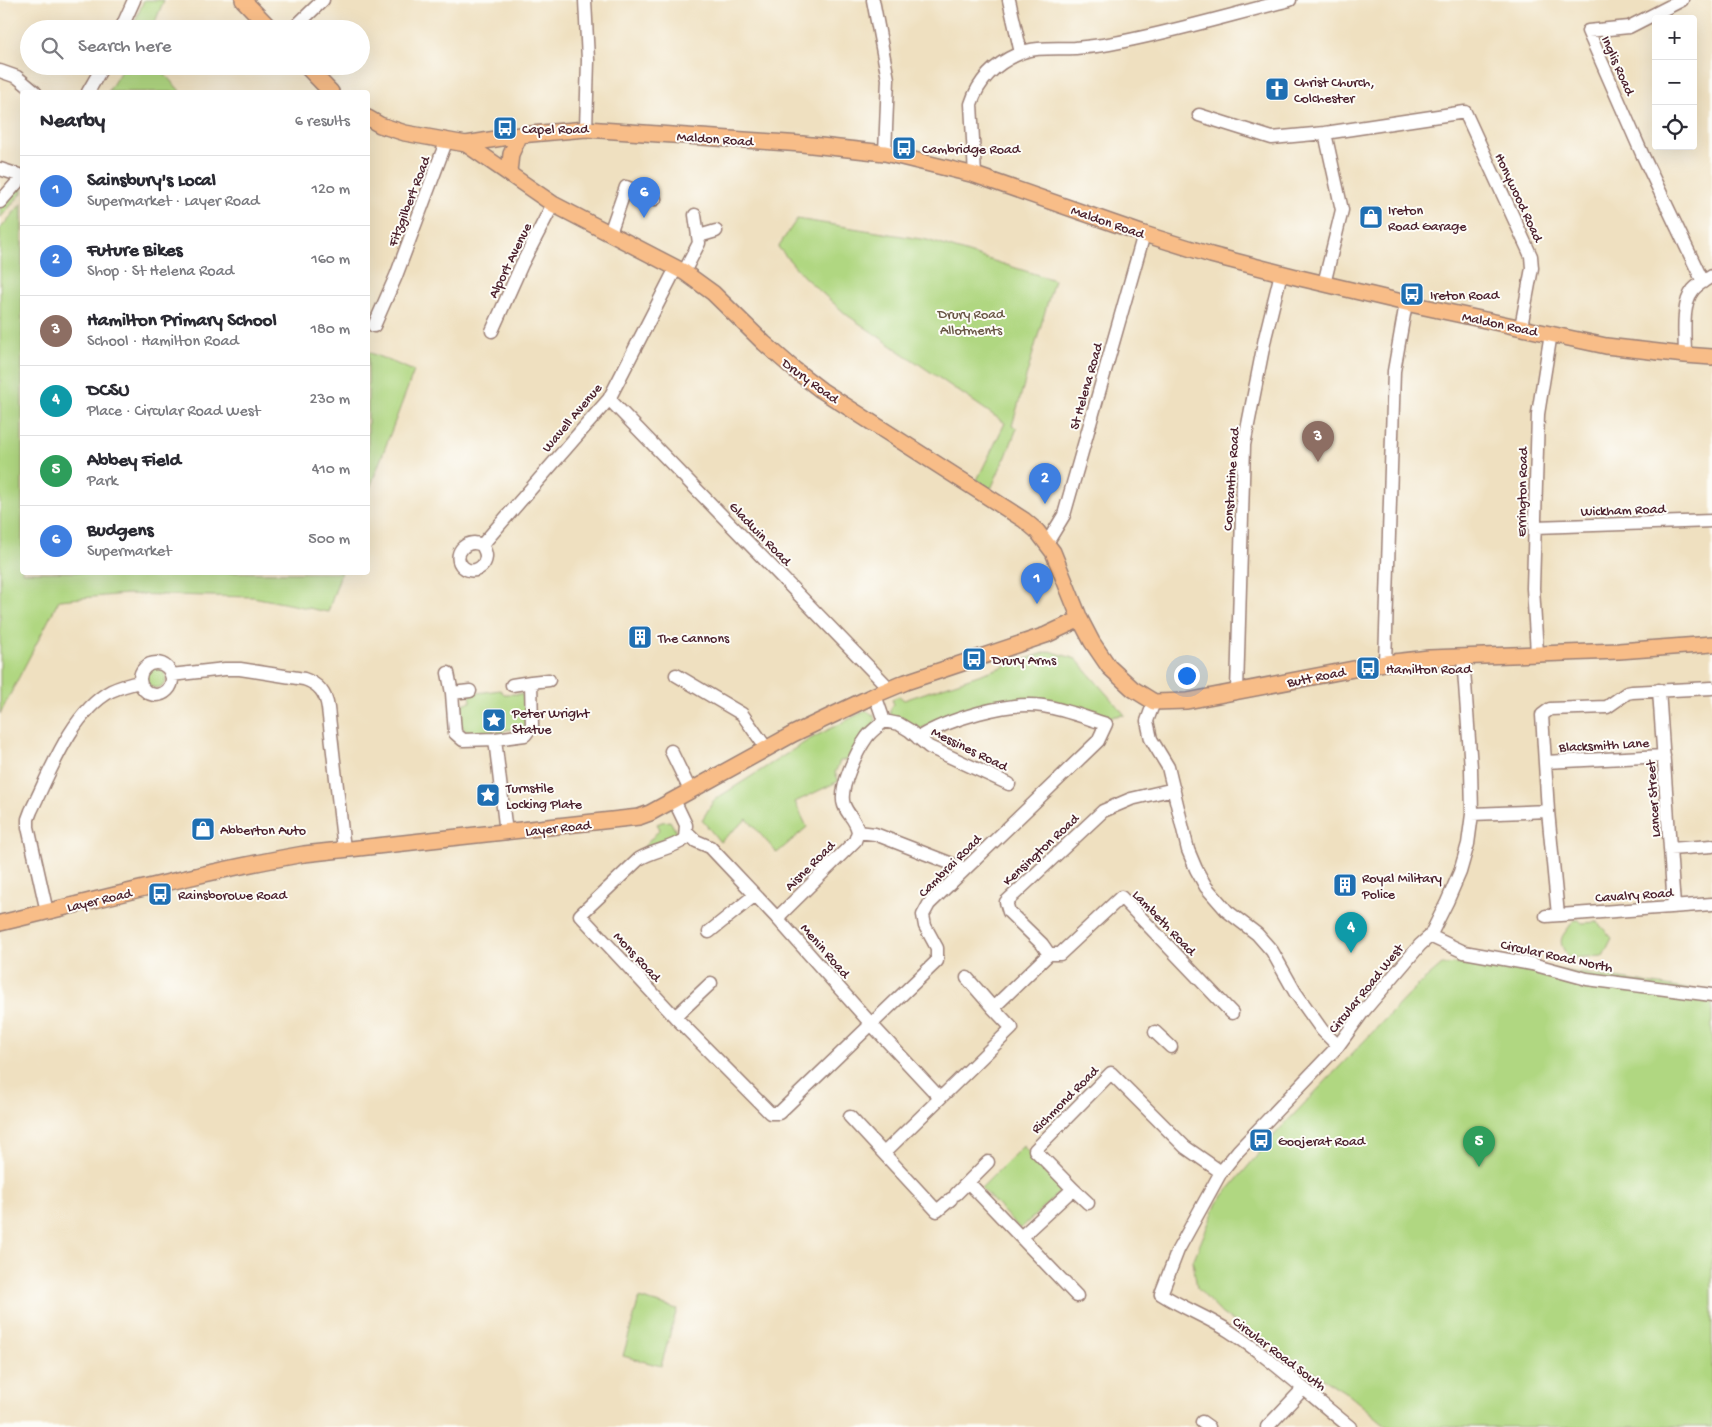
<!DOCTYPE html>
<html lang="en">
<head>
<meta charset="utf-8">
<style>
  :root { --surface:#fff; --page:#f2f2f3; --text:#2b2b33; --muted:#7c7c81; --line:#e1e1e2; --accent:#111827 }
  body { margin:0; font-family:"Gochi Hand",sans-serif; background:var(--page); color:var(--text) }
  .controls { position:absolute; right:15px; top:15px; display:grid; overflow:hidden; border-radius:5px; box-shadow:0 5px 20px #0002 }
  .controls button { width:45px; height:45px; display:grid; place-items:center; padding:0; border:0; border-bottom:1px solid var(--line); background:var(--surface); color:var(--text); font:25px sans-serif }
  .you { position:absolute; left:1186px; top:675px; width:18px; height:18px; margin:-12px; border:4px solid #fff; border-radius:50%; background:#1a73e8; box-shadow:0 0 0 8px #1a73e833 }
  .badge { display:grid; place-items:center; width:32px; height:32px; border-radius:50%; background:var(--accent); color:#fff; font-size:16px; font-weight:700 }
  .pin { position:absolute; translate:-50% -41px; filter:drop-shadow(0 1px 2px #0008) }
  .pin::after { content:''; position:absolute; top:26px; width:18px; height:15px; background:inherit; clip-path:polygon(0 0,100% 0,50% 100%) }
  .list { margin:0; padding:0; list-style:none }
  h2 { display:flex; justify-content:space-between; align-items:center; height:65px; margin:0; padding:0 20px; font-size:21px }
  h2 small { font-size:16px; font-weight:400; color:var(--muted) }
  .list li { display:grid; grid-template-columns:32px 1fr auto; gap:15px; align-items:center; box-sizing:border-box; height:70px; padding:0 20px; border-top:1px solid var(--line) }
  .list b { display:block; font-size:19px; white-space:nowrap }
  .list p { margin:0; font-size:16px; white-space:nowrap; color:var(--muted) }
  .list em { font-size:16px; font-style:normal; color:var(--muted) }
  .icon { flex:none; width:28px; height:28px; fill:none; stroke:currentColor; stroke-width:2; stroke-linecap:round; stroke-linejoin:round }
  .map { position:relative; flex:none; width:1712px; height:1427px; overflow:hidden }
  .search { position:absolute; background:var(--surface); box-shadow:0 5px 20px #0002; left:20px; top:20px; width:350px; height:55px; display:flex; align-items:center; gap:12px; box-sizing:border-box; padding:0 18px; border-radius:28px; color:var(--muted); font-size:19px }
  .panel { position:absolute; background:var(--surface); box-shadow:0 5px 20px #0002; left:20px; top:90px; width:350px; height:485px; border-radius:5px }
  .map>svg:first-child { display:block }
</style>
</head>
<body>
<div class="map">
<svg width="1712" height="1427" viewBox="0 0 1712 1427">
  <rect width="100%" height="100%" fill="#fdfcf7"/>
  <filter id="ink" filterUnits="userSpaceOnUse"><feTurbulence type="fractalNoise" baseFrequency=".02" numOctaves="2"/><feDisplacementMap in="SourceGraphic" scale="10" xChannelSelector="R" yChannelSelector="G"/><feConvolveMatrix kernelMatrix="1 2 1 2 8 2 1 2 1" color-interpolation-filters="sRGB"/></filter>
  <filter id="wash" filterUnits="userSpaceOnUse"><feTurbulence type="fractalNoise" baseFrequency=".0096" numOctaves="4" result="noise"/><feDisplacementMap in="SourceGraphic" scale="20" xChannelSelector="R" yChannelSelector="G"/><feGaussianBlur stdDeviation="1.12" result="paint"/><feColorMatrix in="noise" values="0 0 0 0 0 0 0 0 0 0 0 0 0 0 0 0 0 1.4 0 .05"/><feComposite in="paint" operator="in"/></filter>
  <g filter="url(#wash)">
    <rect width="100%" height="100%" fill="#efe0c0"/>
    <path fill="#b0d781" stroke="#7d7b56" d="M144,0H164L152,29H132Z
      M124,66H157L181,92H108Z
      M22,184V193L0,218V209Z
      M22,203V572L341,573L328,612L253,597L126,594L59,600L0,714V229Z
      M797,219L927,240L1054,280L1012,426L1017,428L1005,459H1004L991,489L977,480L1005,423L847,315L804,277L778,247Z
      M368,352L414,371L368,493Z
      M1050,651L1076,659L1125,715L1100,718L1039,701L942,720L917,730C907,726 880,719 894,704L892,700L899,696L904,700Z
      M146 678a10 10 0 1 1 20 0a10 10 0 1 1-20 0Z
      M500,690L504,694H521L526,698L528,726L517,732L515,729L505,730L503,733L498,734L497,726L500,720L497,716L493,715L489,721L493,727L494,734L487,735L484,732C468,733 461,733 459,715C458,710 458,708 460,704L471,702L470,694Z
      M865,711L874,715L876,721L850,759L840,761L835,773L839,781L795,802L807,827L777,853L747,819L720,842L702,820L714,800L810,739Z
      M670,821L677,833L676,836L670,841L643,848L660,829L657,824L662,822Z
      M1574,920H1579L1582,923L1597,922L1612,938L1603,956L1569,958C1555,938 1562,938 1574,920Z
      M1515,961L1555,969L1712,993V1427H1388L1348,1394L1222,1314L1197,1288L1193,1261L1217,1203L1277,1132L1413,990L1442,965Z
      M1023,1146L1062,1190L1020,1229L981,1188Z
      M639,1298L677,1309L661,1366L623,1356Z"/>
  </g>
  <g filter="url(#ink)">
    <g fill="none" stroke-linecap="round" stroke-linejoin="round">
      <g stroke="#9c8076" stroke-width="15">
        <path id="minor" d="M585,0L588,60L586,129
          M873,0L888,79L885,153
          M1009,0L1021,53
          M1682,0L1629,27L1588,31L1643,156L1703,282
          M121,29L134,0
          M293,29L323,0
          M0,71L17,77L35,92
          M88,92L103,66
          M1199,115L1272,138L1325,133
          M0,169L22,176
          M975,175L971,104C979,79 995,64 1018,54C1035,46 1057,49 1075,48C1086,47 1098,46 1109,44C1170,33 1229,15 1290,0
          M0,202L22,177
          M610,233L626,187L655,199
          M699,236L716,231
          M684,272L699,243L695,215
          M1324,284L1342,210L1325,133L1465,112L1531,256L1532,268L1521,327
          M374,326L396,276L446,142
          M492,331L522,264L553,204
          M1685,355C1685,338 1681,304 1693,290C1698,284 1706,280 1712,276
          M609,399L890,689
          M1535,527L1712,521
          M1047,543L1064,515L1144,234
          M482,545C484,549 486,552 486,556C486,568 472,575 463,567C451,556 465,537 482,545L609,399L676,268
          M1537,653L1533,588L1538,414L1551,333
          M1385,663L1394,371L1406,303
          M140 679a16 16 0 1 1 32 0a16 16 0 1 1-32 0Z
          M448,673L452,693L470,691
          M171,675L225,669H240L304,679C319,684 326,693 328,708L344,849
          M676,675L742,714L767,749
          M531,682L549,680
          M1659,690L1674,906
          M1237,691L1244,445L1265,338L1281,273
          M452,693L455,733L463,740L495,739L525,735L532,726L531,682L512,685
          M875,695L884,721C879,726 871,731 867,737C857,751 838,789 844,805C848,816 856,819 858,832L875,834L965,869
          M1154,702L1147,721L1151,739L1168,767L1188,850L1196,869L1206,887L1227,911L1257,934L1272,951L1295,992L1322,1030L1338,1046
          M884,721L899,724L909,730L929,747L1009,784
          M495,739L506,833
          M671,751L690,790
          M1545,762L1664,756
          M674,800L686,825L685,839C671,849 654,850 639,859L580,915L675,1017L770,1113H779L937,961V948L925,926L923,915L929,904L1098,741L1106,724C1086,718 1064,709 1043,706C1008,701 948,719 918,738
          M1472,814L1548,811
          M687,832L696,841L710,847L777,918L872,1025L940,1098
          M1670,849L1712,846
          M47,912L28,827V819L31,811C50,772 72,712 111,691C120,687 130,684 140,682
          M1558,915L1548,811L1542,715L1550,709L1607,707L1627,693L1632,692L1712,688
          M1546,916L1712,904
          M777,918L855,841L858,832
          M709,932L755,895
          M1430,936L1464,952L1532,964L1587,979L1712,995
          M1049,954H1060L1121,897L1232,1013
          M967,978L993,1008
          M675,1017L711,983
          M1155,1032L1171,1047
          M850,1117L937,1211L951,1199
          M884,1153L1012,1028L993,1008L1049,954L1042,944L1009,912L1006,902L1103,811L1131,799L1174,789
          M968,1182L1077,1296
          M1073,1189L1088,1203
          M956,1194L988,1162
          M1021,1237L1073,1189L1035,1150L1111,1073L1185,1147L1221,1172
          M1202,1422L1209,1427
          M1267,1427L1303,1389
          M1350,1427C1310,1395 1272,1359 1229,1331C1207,1317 1183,1308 1161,1294L1178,1250L1221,1172L1238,1151L1338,1046L1362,1013L1420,945L1430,936L1447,902L1460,872L1468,844L1472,814L1471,768L1463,656"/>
      </g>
      <g stroke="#9c8076" stroke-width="18">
        <path id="major" d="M243,0L271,29
          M306,66L331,92
          M368,118L380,125L405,133L466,144L520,135L586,129L802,144L885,153L975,175L1144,234L1211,255L1300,278L1406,303L1606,346L1685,355L1712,357
          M466,144L553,204L684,272L713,293L764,343L795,370L821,390L1024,520L1037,531L1053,552L1080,619L1092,642L1109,667L1133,689L1154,702L1187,701L1385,663L1429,658L1619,651L1712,644
          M509,172L511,154L520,135
          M0,923C101,899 202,872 304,854L639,817L650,813L793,734L875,695L906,682L1046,635L1080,619"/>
      </g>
      <use href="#minor" stroke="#fff" stroke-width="12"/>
      <use href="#major" stroke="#f8bd88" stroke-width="15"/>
    </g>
  </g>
  <defs>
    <g id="church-square" transform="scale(1.25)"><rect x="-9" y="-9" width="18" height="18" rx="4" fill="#1f6fb2" stroke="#fdfcf7"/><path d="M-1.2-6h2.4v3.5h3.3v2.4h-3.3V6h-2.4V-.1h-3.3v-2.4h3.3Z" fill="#fff"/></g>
    <g id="bus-square" transform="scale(1.25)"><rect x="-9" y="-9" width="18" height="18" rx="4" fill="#1f6fb2" stroke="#fdfcf7"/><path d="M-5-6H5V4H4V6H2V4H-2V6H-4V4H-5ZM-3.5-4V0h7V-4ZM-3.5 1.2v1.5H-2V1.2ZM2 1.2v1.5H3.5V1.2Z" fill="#fff"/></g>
    <g id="shop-square" transform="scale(1.25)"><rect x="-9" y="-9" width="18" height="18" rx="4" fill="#1f6fb2" stroke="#fdfcf7"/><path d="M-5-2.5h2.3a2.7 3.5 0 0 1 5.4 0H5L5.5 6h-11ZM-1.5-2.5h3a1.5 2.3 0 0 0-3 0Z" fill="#fff"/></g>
    <g id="building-square" transform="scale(1.25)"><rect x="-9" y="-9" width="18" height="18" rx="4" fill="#1f6fb2" stroke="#fdfcf7"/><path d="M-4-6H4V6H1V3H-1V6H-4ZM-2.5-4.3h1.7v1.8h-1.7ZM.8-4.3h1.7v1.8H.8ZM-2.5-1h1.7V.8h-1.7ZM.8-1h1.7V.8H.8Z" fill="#fff"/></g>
    <g id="sight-square" transform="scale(1.25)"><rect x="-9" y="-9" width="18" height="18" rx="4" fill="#1f6fb2" stroke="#fdfcf7"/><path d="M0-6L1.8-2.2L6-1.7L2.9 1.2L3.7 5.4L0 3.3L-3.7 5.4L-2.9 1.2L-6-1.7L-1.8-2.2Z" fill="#fff"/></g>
  </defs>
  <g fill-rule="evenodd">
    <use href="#church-square" x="1277" y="89"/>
    <use href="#bus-square" x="505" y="128"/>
    <use href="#bus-square" x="904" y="148"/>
    <use href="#shop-square" x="1371" y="217"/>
    <use href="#bus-square" x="1412" y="294"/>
    <use href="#building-square" x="640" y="637"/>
    <use href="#bus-square" x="974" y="659"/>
    <use href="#bus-square" x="1368" y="668"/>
    <use href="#sight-square" x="494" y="720"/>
    <use href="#sight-square" x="488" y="795"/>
    <use href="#shop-square" x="203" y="829"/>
    <use href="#building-square" x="1345" y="885"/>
    <use href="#bus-square" x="160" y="894"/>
    <use href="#bus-square" x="1261" y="1140"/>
  </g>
  <g text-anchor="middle" stroke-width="4" stroke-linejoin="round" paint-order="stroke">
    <g font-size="14" fill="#4a1f2b" stroke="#fdfcf7">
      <text transform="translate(1619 65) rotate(66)" y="5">Inglis Road</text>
      <text transform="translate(715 138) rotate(4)" y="5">Maldon Road</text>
      <text transform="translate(1520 197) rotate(65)" y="5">Honywood Road</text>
      <text transform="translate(408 201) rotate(-69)" y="5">Fitzgilbert Road</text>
      <text transform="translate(1108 221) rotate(19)" y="5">Maldon Road</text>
      <text transform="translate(509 260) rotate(-64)" y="5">Alport Avenue</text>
      <text transform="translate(1500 323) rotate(12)" y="5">Maldon Road</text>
      <text transform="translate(811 380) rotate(36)" y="5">Drury Road</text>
      <text transform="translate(1085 386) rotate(-74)" y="5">St Helena Road</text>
      <text transform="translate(571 417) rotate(-50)" y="5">Wavell Avenue</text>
      <text transform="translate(1230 479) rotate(-86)" y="5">Constantine Road</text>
      <text transform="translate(1521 492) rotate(-89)" y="5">Errington Road</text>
      <text transform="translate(1623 509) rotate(-2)" y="5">Wickham Road</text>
      <text transform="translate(761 533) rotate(46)" y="5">Gladwin Road</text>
      <text transform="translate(1316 676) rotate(-11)" y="5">Butt Road</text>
      <text transform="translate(1604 744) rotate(-3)" y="5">Blacksmith Lane</text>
      <text transform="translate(970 748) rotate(26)" y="5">Messines Road</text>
      <text transform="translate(1652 799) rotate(-94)" y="5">Lancer Street</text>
      <text transform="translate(558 827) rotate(-6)" y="5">Layer Road</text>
      <text transform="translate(1040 849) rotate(-43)" y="5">Kensington Road</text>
      <text transform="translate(809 865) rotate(-45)" y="5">Aisne Road</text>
      <text transform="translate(949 865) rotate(-45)" y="5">Cambrai Road</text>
      <text transform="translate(1634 894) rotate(-4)" y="5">Cavalry Road</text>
      <text transform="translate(99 899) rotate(-13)" y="5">Layer Road</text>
      <text transform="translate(1165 922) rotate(46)" y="5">Lambeth Road</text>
      <text transform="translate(826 950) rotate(49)" y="5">Menin Road</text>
      <text transform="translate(1557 955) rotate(12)" y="5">Circular Road North</text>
      <text transform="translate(638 956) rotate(47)" y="5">Mons Road</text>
      <text transform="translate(1365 988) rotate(-51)" y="5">Circular Road West</text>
      <text transform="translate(1064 1099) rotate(-45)" y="5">Richmond Road</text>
      <text transform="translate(1280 1353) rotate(37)" y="5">Circular Road South</text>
    </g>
    <g font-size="14" fill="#4a1f2b" stroke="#fdfcf7" text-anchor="start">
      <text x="1294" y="86">Christ Church,<tspan x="1294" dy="16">Colchester</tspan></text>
      <text x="522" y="133">Capel Road</text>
      <text x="922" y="153">Cambridge Road</text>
      <text x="1388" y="214">Ireton<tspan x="1388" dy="16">Road Garage</tspan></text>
      <text x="1430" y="299">Ireton Road</text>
      <text x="658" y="642">The Cannons</text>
      <text x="992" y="664">Drury Arms</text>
      <text x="1386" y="673">Hamilton Road</text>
      <text x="512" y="717">Peter Wright<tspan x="512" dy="16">Statue</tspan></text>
      <text x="506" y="792">Turnstile<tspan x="506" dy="16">Locking Plate</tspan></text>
      <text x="220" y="834">Abberton Auto</text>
      <text x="1362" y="882">Royal Military<tspan x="1362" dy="16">Police</tspan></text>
      <text x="178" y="899">Rainsborowe Road</text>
      <text x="1278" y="1145">Goojerat Road</text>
    </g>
    <g font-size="14" fill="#695645" stroke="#fdfcf7">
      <text x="971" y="318">Drury Road<tspan x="971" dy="16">Allotments</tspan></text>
    </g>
  </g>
</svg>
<div class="controls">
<button>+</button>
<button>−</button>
<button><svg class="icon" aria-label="locate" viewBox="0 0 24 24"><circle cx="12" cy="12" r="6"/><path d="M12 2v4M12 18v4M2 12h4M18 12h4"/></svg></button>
</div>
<div class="you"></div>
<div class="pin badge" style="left:1037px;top:604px;background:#3f7fe0">1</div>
<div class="pin badge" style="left:1045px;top:504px;background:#3f7fe0">2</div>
<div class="pin badge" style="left:1318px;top:462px;background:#8d6e63">3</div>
<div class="pin badge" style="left:1351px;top:953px;background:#0f9aa8">4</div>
<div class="pin badge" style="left:1479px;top:1167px;background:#2e9e5b">5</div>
<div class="pin badge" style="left:644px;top:218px;background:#3f7fe0">6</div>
<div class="search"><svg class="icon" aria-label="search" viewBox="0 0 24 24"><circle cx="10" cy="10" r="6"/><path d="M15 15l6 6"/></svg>Search here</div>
<section class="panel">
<h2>Nearby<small>6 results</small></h2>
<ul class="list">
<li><span class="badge" style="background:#3f7fe0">1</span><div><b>Sainsbury's Local</b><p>Supermarket · Layer Road</p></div><em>120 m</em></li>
<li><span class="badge" style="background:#3f7fe0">2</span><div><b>Future Bikes</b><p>Shop · St Helena Road</p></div><em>160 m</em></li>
<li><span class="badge" style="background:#8d6e63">3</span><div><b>Hamilton Primary School</b><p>School · Hamilton Road</p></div><em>180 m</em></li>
<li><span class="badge" style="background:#0f9aa8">4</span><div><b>DCSU</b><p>Place · Circular Road West</p></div><em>230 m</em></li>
<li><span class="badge" style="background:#2e9e5b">5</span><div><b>Abbey Field</b><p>Park</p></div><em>410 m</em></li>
<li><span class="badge" style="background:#3f7fe0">6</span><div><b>Budgens</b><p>Supermarket</p></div><em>500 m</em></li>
</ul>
</section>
</div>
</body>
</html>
